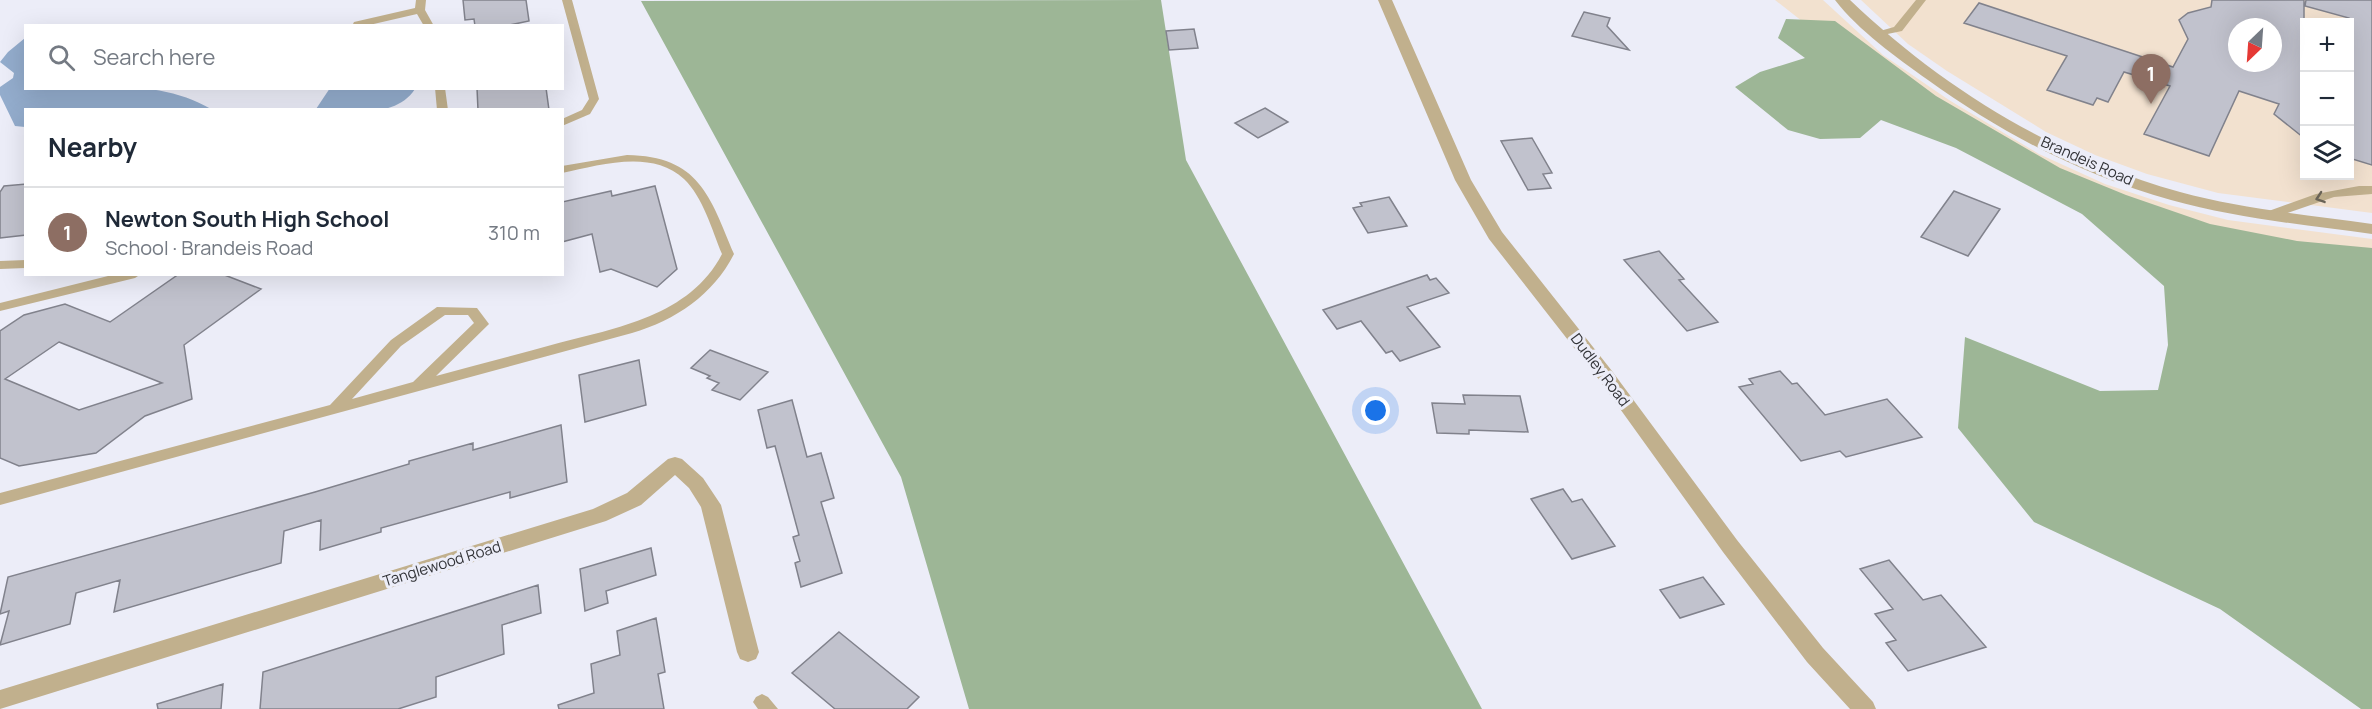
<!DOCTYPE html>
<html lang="en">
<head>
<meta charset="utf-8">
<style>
  :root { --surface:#fff; --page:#f2f2f3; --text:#1f2937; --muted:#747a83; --line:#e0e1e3; --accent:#d93025 }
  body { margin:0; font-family:Manrope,sans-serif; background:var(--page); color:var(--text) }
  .controls { position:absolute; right:18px; top:18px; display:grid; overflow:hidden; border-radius:0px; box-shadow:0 6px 24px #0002 }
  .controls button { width:54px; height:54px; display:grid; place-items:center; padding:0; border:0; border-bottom:2px solid var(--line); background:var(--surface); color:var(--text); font:30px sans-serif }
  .compass { position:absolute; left:2228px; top:18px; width:54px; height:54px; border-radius:50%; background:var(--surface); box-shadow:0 6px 24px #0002; rotate:205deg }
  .you { position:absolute; left:1376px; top:411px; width:21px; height:21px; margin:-15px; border:4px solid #fff; border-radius:50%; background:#1a73e8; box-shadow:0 0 0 9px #1a73e833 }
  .badge { display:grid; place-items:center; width:39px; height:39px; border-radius:50%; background:var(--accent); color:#fff; font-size:20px; font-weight:700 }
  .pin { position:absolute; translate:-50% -50px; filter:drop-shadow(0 2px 3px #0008) }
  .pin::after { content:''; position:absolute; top:32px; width:21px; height:18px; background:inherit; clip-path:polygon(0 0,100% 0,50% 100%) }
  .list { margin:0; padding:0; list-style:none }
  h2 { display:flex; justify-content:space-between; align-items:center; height:78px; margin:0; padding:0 24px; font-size:26px }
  h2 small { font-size:20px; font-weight:400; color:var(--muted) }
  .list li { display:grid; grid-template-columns:39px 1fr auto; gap:18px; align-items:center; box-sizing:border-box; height:90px; padding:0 24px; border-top:2px solid var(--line) }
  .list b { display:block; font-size:22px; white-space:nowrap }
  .list p { margin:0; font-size:20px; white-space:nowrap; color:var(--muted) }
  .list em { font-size:20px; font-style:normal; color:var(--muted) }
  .icon { flex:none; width:33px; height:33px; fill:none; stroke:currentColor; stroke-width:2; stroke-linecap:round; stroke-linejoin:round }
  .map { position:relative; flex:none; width:2372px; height:709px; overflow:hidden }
  .search { position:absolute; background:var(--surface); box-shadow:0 6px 24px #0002; left:24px; top:24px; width:540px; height:66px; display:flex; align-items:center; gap:15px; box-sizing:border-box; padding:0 21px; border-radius:0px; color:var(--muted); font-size:22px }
  .panel { position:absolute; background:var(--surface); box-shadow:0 6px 24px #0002; left:24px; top:108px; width:540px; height:168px; border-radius:0px }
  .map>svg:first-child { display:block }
</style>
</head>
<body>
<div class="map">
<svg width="2372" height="709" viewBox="0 0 2372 709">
  <rect width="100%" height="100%" fill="#ecedf8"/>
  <path fill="#f2e1cf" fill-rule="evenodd" d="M1775,0H1823L1883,55L1949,100L2039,154L2105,184L2169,205L2228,220L2372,239V300L1924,117Z
    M1861,0H2372V213L2218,193L2147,174L2095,155L2046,132L1947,71L1908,44ZM2304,22H2350V176H2304ZM2237,27H2273V63H2237Z"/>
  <path fill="#9db696" d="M1161,0L1186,160L1482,709H969L901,477L641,1Z
    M1786,19L1835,21L1936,96L2060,168L2126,195L2210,224L2297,241L2372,248V709H2361L2220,609L2034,522L1958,428L1965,337L2100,391L2158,390L2168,345L2164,286L2082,214L1956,148L1881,120L1860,138L1820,139L1788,130L1735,87L1760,72L1805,58L1778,38Z"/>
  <path fill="#93accc" d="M25,38L26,88C85,88 158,77 211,109L26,110L25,127L15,126L0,95V87L13,78L14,73L0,62L8,52Z
    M330,88H415V89C395,120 348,110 316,109Z"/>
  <path fill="#c1c2cd" stroke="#81828c" stroke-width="1.5" fill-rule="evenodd" d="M463,0H526L529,21L505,26H475L474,19L465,20Z
    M2212,0H2304V138L2274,114L2279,104L2239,91L2209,156L2144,134L2170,86L2124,72L2108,102L2097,98L2093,105L2047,90L2067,56L1964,23L1979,3L2173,67L2188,39L2179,20L2188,13L2211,7ZM2237,27H2273V63H2237Z
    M2306,0H2372V165L2349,158V18L2305,6Z
    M1584,12L1610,18L1607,26L1629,50L1572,36Z
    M1194,29L1198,48L1169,50L1166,31Z
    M477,88H546L549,110H478Z
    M1265,108L1288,122L1258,138L1235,123Z
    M1532,138L1552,173L1543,174L1551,188L1528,190L1501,141Z
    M26,184V235L0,238V192L4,186Z
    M655,186L677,269L657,287L611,269L600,272L592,234L562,242V202L611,191L612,196Z
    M1954,191L2000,209L1968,256L1921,237Z
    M1389,197L1407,226L1368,233L1353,208L1362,206L1360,203Z
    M1659,251L1684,279L1679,280L1718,322L1687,331L1624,260Z
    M179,274H222L261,289L184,345L192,399L145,416L96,453L19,466L0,458V331L24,315L65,304L110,322ZM59,342L162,383L79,410L5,379Z
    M1427,275L1430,280L1436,278L1449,293L1407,307L1440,347L1400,361L1392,351L1386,353L1361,321L1337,329L1323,310Z
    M710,350L768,372L740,400L712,390L719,383L707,378L710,376L691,368Z
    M639,360L646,405L585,422L579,375Z
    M1780,371L1792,384L1797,383L1825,415L1887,399L1922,437L1846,457L1840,451L1801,461L1739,387L1753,384L1749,379Z
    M1463,395L1520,396L1528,432L1469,430V434L1437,433L1432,403L1465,404Z
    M792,400L807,457L821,453L834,498L821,502L842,573L801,587L795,563L800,561L793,537L799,535L775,446L767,448L758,410Z
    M561,425L567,482L510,498V492L381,528V532L320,550L321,520L284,531L281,563L114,612L120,580L76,593L70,624L0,645L9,611L0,614L8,577L315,492L409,464V461L473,443V450Z
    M1563,489L1572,502L1582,499L1615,546L1572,559L1531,499Z
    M651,548L656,575L606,591L608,603L585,611L580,569Z
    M1889,560L1923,600L1941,595L1986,647L1908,671L1886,643L1896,640L1875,614L1893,609L1860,569Z
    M1703,577L1724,604L1680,618L1660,590Z
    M538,585L541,613L502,625L504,654L436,677V697L398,709H260L263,672Z
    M656,618L665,672L658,674L664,709H559L558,705L594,693L591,664L620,655L617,631Z
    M839,632L919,697L907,709H835L792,673Z
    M223,684L221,709H158L157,704Z"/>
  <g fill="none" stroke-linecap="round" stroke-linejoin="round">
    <path fill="#c1b08d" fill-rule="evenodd" d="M416,0H426L425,10L434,26H424L417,14L365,26L353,24L354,22L415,8Z
      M562,0H572L599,99L590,114L562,126V119L582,110L589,99Z
      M1916,0H1926L1902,31L1873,37V33L1894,27Z
      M435,88H445L448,110H437Z
      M627,155C699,156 710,196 734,254C713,295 676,320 632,333L0,505V493L330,405L391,340L437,307L477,308L489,324L436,376C476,365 515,355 555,344C616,328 690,316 722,254C712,230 703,197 684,179C652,149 600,165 562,173V166ZM445,315H468L474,323L413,382L352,399L401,346Z
      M2359,186H2372V194L2334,197L2270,219L2264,215L2266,212L2316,194Z
      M26,260V268L0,269V261Z
      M116,274H141L135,278L0,311V303Z
      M762,694L768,697L778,709H758L753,702L756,697Z"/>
    <path fill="#c1b08d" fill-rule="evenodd" d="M675,457L682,459L703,478L721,505L759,652L756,659L748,662L740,659L737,652L701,507L689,488L675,475L641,505L606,521L0,709V690L593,509L627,493L668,459Z"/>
    <path fill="#c1b08d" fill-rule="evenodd" d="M1378,0H1392L1471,180L1502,232L1612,371L1737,540L1823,648L1873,702L1876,709H1850L1807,662L1723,552L1600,381L1489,239L1455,180Z
      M1835,0H1850C1942,88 2056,158 2180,192C2242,209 2308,215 2372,224V234C2305,225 2236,218 2171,200C2084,176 2001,133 1928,80C1896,57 1859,31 1835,0Z"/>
  </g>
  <defs><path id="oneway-chevron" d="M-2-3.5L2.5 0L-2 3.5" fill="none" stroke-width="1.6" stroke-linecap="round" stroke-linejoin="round" transform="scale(1.5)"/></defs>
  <use stroke="#6b6559" href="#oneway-chevron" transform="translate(2320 198) rotate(161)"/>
  <g text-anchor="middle" stroke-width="6" stroke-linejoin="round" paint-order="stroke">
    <g font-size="15" fill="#323337" stroke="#ecedf8">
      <text transform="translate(2087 161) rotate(24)" y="5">Brandeis Road</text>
      <text transform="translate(1600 370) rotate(53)" y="5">Dudley Road</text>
      <text transform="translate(442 564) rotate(-17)" y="5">Tanglewood Road</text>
    </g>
  </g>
</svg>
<div class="controls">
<button>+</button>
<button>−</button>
<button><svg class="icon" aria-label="layers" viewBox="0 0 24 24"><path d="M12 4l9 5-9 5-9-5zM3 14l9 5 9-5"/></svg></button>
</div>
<svg class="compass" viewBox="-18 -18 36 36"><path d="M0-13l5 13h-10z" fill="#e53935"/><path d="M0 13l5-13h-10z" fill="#747a83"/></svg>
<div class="you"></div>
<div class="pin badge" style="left:2151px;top:104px;background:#8d6e63">1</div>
<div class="search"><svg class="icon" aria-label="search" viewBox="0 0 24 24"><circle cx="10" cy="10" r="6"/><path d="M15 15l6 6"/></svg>Search here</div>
<section class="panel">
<h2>Nearby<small></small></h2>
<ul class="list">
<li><span class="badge" style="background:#8d6e63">1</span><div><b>Newton South High School</b><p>School · Brandeis Road</p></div><em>310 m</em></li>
</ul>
</section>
</div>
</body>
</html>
